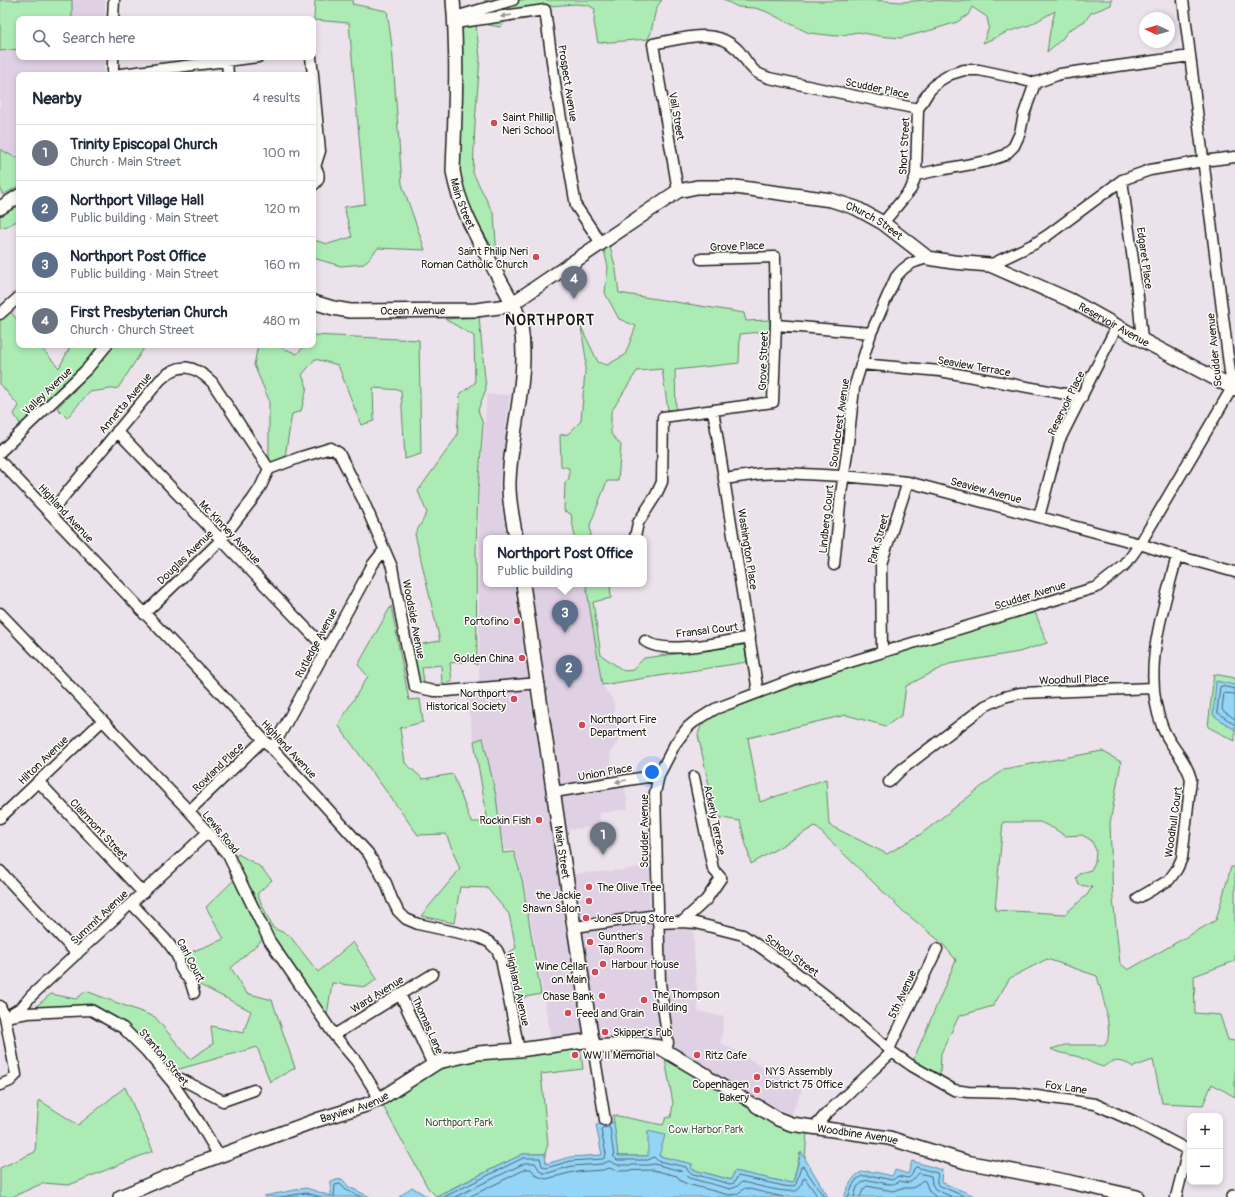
<!DOCTYPE html>
<html lang="en">
<head>
<meta charset="utf-8">
<style>
  :root { --surface:#fff; --page:#f2f2f3; --text:#1f2937; --muted:#747a83; --line:#e0e1e3; --accent:#111827 }
  body { margin:0; font-family:Pangolin,sans-serif; background:var(--page); color:var(--text) }
  .controls { position:absolute; right:12px; bottom:12px; display:grid; overflow:hidden; border-radius:8px; box-shadow:0 2px 6px #0003 }
  .controls button { width:36px; height:36px; display:grid; place-items:center; padding:0; border:0; border-bottom:1px solid var(--line); background:var(--surface); color:var(--text); font:20px sans-serif }
  .compass { position:absolute; left:1139px; top:12px; width:36px; height:36px; border-radius:50%; background:var(--surface); box-shadow:0 2px 6px #0003; rotate:274deg }
  .you { position:absolute; left:652px; top:772px; width:14px; height:14px; margin:-10px; border:3px solid #fff; border-radius:50%; background:#1a73e8; box-shadow:0 0 0 6px #1a73e833 }
  .badge { display:grid; place-items:center; width:26px; height:26px; border-radius:50%; background:var(--accent); color:#fff; font-size:13px; font-weight:700 }
  .pin { position:absolute; translate:-50% -33px; filter:drop-shadow(0 1px 2px #0008) }
  .pin::after { content:''; position:absolute; top:21px; width:14px; height:12px; background:inherit; clip-path:polygon(0 0,100% 0,50% 100%) }
  .popup { position:absolute; left:483px; top:535px; width:164px; height:52px; box-sizing:border-box; display:grid; place-content:center; border-radius:8px; background:var(--surface); filter:drop-shadow(0 1px 3px #0005); font-size:13px; white-space:nowrap; color:var(--muted) }
  .popup b { font-size:15px; color:var(--text) }
  .popup::after { content:''; position:absolute; left:50%; top:100%; margin-left:-8px; border:8px solid transparent; border-top-color:var(--surface) }
  .list { margin:0; padding:0; list-style:none }
  h2 { display:flex; justify-content:space-between; align-items:center; height:52px; margin:0; padding:0 16px; font-size:17px }
  h2 small { font-size:13px; font-weight:400; color:var(--muted) }
  .list li { display:grid; grid-template-columns:26px 1fr auto; gap:12px; align-items:center; box-sizing:border-box; height:56px; padding:0 16px; border-top:1px solid var(--line) }
  .list b { display:block; font-size:15px; white-space:nowrap }
  .list p { margin:0; font-size:13px; white-space:nowrap; color:var(--muted) }
  .list em { font-size:13px; font-style:normal; color:var(--muted) }
  .icon { flex:none; width:22px; height:22px; fill:none; stroke:currentColor; stroke-width:2; stroke-linecap:round; stroke-linejoin:round }
  .map { position:relative; flex:none; width:1235px; height:1197px; overflow:hidden }
  .search { position:absolute; background:var(--surface); box-shadow:0 2px 6px #0003; left:16px; top:16px; width:300px; height:44px; display:flex; align-items:center; gap:10px; box-sizing:border-box; padding:0 14px; border-radius:8px; color:var(--muted); font-size:15px }
  .panel { position:absolute; background:var(--surface); box-shadow:0 2px 6px #0003; left:16px; top:72px; width:300px; height:276px; border-radius:8px }
  .map>svg:first-child { display:block }
</style>
</head>
<body>
<div class="map">
<svg width="1235" height="1197" viewBox="0 0 1235 1197">
  <rect width="100%" height="100%" fill="#ece2ec"/>
  <filter id="ink" filterUnits="userSpaceOnUse"><feTurbulence type="fractalNoise" baseFrequency=".025" numOctaves="2"/><feDisplacementMap in="SourceGraphic" scale="8" xChannelSelector="R" yChannelSelector="G"/><feConvolveMatrix kernelMatrix="1 2 1 2 8 2 1 2 1" color-interpolation-filters="sRGB"/></filter>
  <g filter="url(#ink)">
    <path fill="#e0d0e4" d="M0,0H105V19H19V57H104V75H19V184L0,195Z
      M487,394L510,395L499,487L507,538H486V584H514L529,680L479,683V494Z
      M531,584H586L602,685L613,700L619,740L610,753L614,780L624,779L628,809L599,813L601,826L567,830Z
      M529,690L584,1034L551,1039L523,877L515,850H504L484,738L474,741L465,692Z
      M650,865L649,913L578,923L572,874L623,870Z
      M653,919L654,977L661,1040L638,1037L599,1041L579,929Z
      M662,929H693L698,1011L724,1017L721,1043L802,1089L790,1118L672,1049L675,1041L664,982Z"/>
    <path fill="#acecb4" stroke="#648468" fill-rule="evenodd" d="M0,0H72V19H19V49L0,51Z
      M315,0H353L352,4L387,11L392,46L402,184L425,250L378,248L364,264L341,266L313,258V240L328,244L352,237L344,207L365,204L349,23L314,20Z
      M484,0H662C654,9 655,16 652,27C652,31 650,35 648,39L598,43L594,22L595,9L588,5L576,4L535,7L506,20L500,27L484,24L476,25L480,58L475,123L473,173L494,215L497,256L468,206L458,171L461,94L462,26L502,13L494,10Z
      M724,0L825,1L869,0L903,2L924,0L960,1L964,0H1112L1111,5L1091,13L1085,21L1069,30L1062,39L1047,52L1050,31L1055,11L1030,25L1010,31L983,43L989,27L987,17L972,7L968,15L957,22L935,29L901,38L879,36L858,32L837,36L809,33L765,11L755,8L738,7Z
      M0,149L14,157H19V186L3,195L0,188Z
      M19,202V220L7,226L0,228V212Z
      M610,246L616,270L619,293L744,313L746,321L770,320V331L740,334L739,363L675,370L676,411L668,410L662,369L637,371L611,412V434L621,445L618,481H607L590,525L591,538H575L571,514L564,511L565,482L569,479V468L561,466L560,435L568,434L581,421L586,359L581,327L598,362L607,365L625,355L636,326L619,319L605,293L608,267L604,250Z
      M9,310L19,322V345H39L59,368L71,345H102L84,369L22,427L14,414L19,406L0,384V319Z
      M479,317L486,389L478,410L483,424L478,491L476,550L477,665L470,661L450,663L452,682L442,683L441,665L422,667L424,684L418,682L411,646L440,641L415,534L427,513L418,491L457,436L460,394L475,383L474,336L445,319Z
      M313,335L419,340L421,454L405,459L401,390L373,388L374,421L361,425L338,365L315,359L302,375L307,387L301,411L292,414L284,462L269,465V400L254,365L258,345H281V347L297,354L305,345H313Z
      M112,345H146L118,388L89,392L67,418L57,408L73,392Z
      M586,584H610L611,598L593,602L601,655L624,671L633,670L644,658L744,645L747,662L602,685Z
      M391,606L409,700L420,699L423,722L400,728L405,763L423,779L453,774L471,822H488L474,741L483,738L496,796L503,853L514,852L522,879L541,994L515,999L505,955L516,948L509,914L487,888L460,887L454,923L421,916L460,869L446,834L418,835L338,725L368,676L358,665Z
      M1035,612L1047,643L1019,652L949,664L906,686L902,715L886,726L846,715L748,738L760,802L826,779L829,825L887,854L921,834L1004,769L1102,751L1121,762L1110,823L1113,899L1120,963L1128,970L1216,920L1231,867H1235V961L1194,976L1195,1013L1220,1015L1228,1040L1235,1041V1097L1212,1084L1203,1105L1162,1103L1153,1060L1133,1067C1123,1060 1113,1059 1103,1067C1095,1065 1087,1060 1079,1057C1070,1054 1060,1054 1051,1049L1065,1045H1105C1115,1034 1101,991 1097,976L1047,959L1010,978L993,1006L959,1016L941,1053L940,1075L913,1061L956,960L941,942L903,911L815,826L751,864L740,821L716,817L698,735C702,720 705,719 718,712L884,656ZM1003,822H1040L1055,829L1065,836L1082,835L1091,840L1096,850L1095,862L1091,870L1080,873L1076,878L1079,885L1092,887L1087,895L1065,914L995,910Z
      M1214,674L1235,678V741L1208,727Z
      M238,854L259,866L272,880L257,894L273,928L289,935L318,972L353,942L377,979L366,987L332,983L327,1015L271,938L234,859Z
      M235,879L263,939L231,968L246,993L272,1000L295,1068L270,1082L257,1047L169,1072L95,1009H33L51,994L76,999L86,991L155,1017L190,1059L213,1044L211,1026L243,1033L251,1011L198,984L185,971L181,956L224,939L206,907Z
      M580,1045L583,1069L541,1074L548,1144L545,1154H523L436,1196L428,1188L383,1106L430,1073L461,1060Z
      M665,1059L750,1109L792,1130L807,1131L805,1159L800,1153L793,1183L785,1182L734,1171L732,1180L691,1169L692,1164L658,1156L648,1132L649,1156H618L613,1115L663,1125L666,1118L671,1117L673,1103Z
      M125,1087L153,1151L69,1185L43,1183L12,1197H0V1168L35,1152L39,1100L78,1125Z"/>
    <path fill="#94d4f6" stroke="#648a9f" d="M1216,681L1235,685V730L1213,715Z
      M614,1122L618,1156H648V1131L665,1135L659,1156L692,1164L691,1169L731,1180L734,1171L785,1182L793,1183L801,1152L828,1197H435L523,1154H545L546,1164L570,1157L602,1155L596,1125Z
      M912,1161L942,1170L941,1182L977,1197H844C856,1166 863,1169 892,1176L895,1170L908,1174Z
      M342,1179L349,1187L370,1197H264V1196L306,1188L331,1196V1181Z
      M412,1187L428,1197H399Z"/>
    <g fill="none" stroke-linecap="round" stroke-linejoin="round">
      <path stroke="#4c6673" stroke-width="1" d="M1235,689L1221,686L1220,687L1217,712L1235,725
        M1235,694L1224,693L1222,710L1235,719
        M281,1197L306,1193L321,1197
        M334,1197L335,1185L340,1184L346,1190L361,1197
        M444,1197L523,1158H540L542,1166L546,1168L571,1161L603,1159L605,1157L606,1154L601,1130L602,1128L608,1127L610,1128L614,1157L617,1160H648L654,1157L658,1161L686,1167L688,1171L690,1173L730,1184L734,1183L737,1177L738,1176L784,1186L793,1187L796,1184L801,1167L803,1166L824,1197
        M455,1197L525,1163H535L540,1171L543,1173H548L572,1166L602,1164L609,1161L615,1164L619,1165H648L654,1164L681,1171L685,1175L689,1178L730,1189L736,1187L742,1182C752,1184 790,1195 798,1190C801,1187 802,1183 803,1179L805,1178L818,1197
        M469,1197L526,1169H531L537,1176L546,1179L573,1172L603,1170L609,1168L618,1171L653,1170L677,1176L681,1181L687,1184L729,1195L737,1194L745,1188L783,1197
        M848,1197L853,1185L856,1180L862,1176H873L892,1180L894,1179L898,1176L908,1178C914,1176 912,1169 916,1167L937,1173C939,1177 935,1181 938,1185L966,1197
        M854,1197L857,1187L864,1181C877,1178 888,1189 900,1181C913,1185 912,1180 919,1173L931,1176L932,1184L935,1189L952,1197
        M860,1197L863,1190L867,1186L893,1191L901,1188H912L916,1186L923,1180L925,1181L929,1191L936,1197"/>
      <g stroke="#1c1c1c" stroke-width="13">
        <path id="minor" d="M455,17L513,0
          M113,19L114,0
          M455,23L545,10L556,90L576,206L601,243
          M311,57L313,75
          M227,61L228,75
          M113,75L258,57
          M113,75V57
          M313,76L320,151L315,167
          M918,109L929,91L939,81L951,74L964,70H979L1012,77L1035,83L1060,74L1190,56
          M313,166C320,171 321,180 313,185
          M916,175L934,171L988,161L1005,155L1014,146L1020,133L1024,114L1035,83
          M1122,180L1138,297L1142,340
          M678,191L653,44C682,39 715,26 738,50C743,55 746,62 751,67C755,73 763,76 769,78L918,109
          M883,223L911,189L916,175L918,109
          M990,265L1034,244L1048,235L1122,180L1150,170L1203,161L1235,157
          M0,314L19,297
          M776,325L871,333
          M861,364L940,371L1082,397
          M713,410L758,692
          M117,431L326,649
          M0,452L87,369L107,345
          M0,461L209,681L306,785L368,853L386,883L392,899L398,911L406,919L418,924L478,937L489,942L497,950L501,959L519,1050
          M724,479L759,474L783,473L843,476L908,482L1140,544L1177,556L1235,572
          M50,513L160,380C180,361 194,365 212,382L269,469
          M1039,517L1059,441L1117,326
          M635,537L638,523L656,495L662,482L663,417L773,402L776,325L775,257L701,259
          M834,565L841,494L847,453L854,388L871,333L896,277C906,264 913,262 928,258
          M0,613L189,811L228,855L269,940L334,1035L357,1062L380,1099
          M144,614L221,540L252,500L260,488L269,469L301,457L331,448L339,453L363,500L392,567L405,638L415,687L434,691H447L539,683
          M645,641C664,656 726,641 750,637
          M882,651L881,564L908,482
          M272,749L373,564L384,550
          M38,781L143,893
          M889,782L901,770L985,706L1004,697L1020,693L1154,688
          M554,792L659,775
          M189,811L263,740
          M0,818L102,721
          M0,871L77,954
          M1138,898L1169,880L1177,869L1182,858L1191,779C1185,757 1169,746 1162,726C1141,671 1163,610 1177,556
          M132,904L166,940L175,952L179,960L180,967L184,974L190,980L194,993
          M682,922L706,900L721,878L713,869L694,777
          M658,923L682,922L696,923L743,935L790,968L829,998L889,1049L892,1052L912,1066L954,1090L968,1092L1015,1093L1095,1104L1133,1121L1188,1150L1176,1197
          M575,927L657,915
          M400,994L433,1065
          M0,1006L5,1017L16,1075L10,1081L0,1085
          M12,1013L22,1007L31,996L208,832
          M5,1017L28,1013L91,1010L123,1028L147,1052L172,1082L199,1122L219,1156
          M334,1035L433,974
          M593,1047L605,1120
          M889,1049L937,949
          M665,1050L668,1043L660,983L655,793L659,775L675,744L681,736L688,727L694,722L715,709L794,679L1097,587L1125,565L1140,544L1232,388L1183,0
          M706,1075L757,1106
          M172,1082L181,1079L223,1101L254,1090
          M815,1127L825,1115L892,1052"/>
      </g>
      <g stroke="#1c1c1c" stroke-width="16">
        <g id="major">
          <path id="s1" d="M453,0C458,57 455,114 453,171C459,211 483,247 501,282C509,297 518,310 521,326C529,378 511,429 509,481C508,500 513,519 516,538"/>
          <path d="M0,208L19,196"/>
          <path id="s2" d="M313,302L333,308L350,311L476,310L507,306L513,303L678,191L697,187H735L831,200L856,208L883,223L928,258L953,262L990,265L1070,300L1142,340L1235,389"/>
          <path id="s3" d="M523,584L561,844L593,1047L639,1044L659,1047L706,1075"/>
          <path id="s4" d="M757,1106L778,1119L791,1124L889,1138L966,1162L1070,1182L1137,1197"/>
          <path id="s5" d="M120,1197L197,1164L317,1120L369,1104L380,1099L438,1062L478,1053L519,1050L592,1040"/>
          <path d="M1233,1197H1235"/>
        </g>
      </g>
      <use href="#minor" stroke="#fdfcf7" stroke-width="10"/>
      <use href="#major" stroke="#fdfcf7" stroke-width="13"/>
    </g>
    <defs><path id="oneway-solid" d="M-6-.8H1V-3.2L6.5 0L1 3.2V.8H-6Z"/></defs>
    <g fill="#989794">
      <use href="#oneway-solid" transform="translate(506 16) rotate(172)"/>
      <use href="#oneway-solid" transform="translate(621 781) rotate(170)"/>
    </g>
  </g>
  <g fill="#d1495b" stroke="#fdfcf7" stroke-width="1.5">
    <circle cx="494" cy="123" r="4"/>
    <circle cx="536" cy="257" r="4"/>
    <circle cx="517" cy="621" r="4"/>
    <circle cx="522" cy="658" r="4"/>
    <circle cx="514" cy="699" r="4"/>
    <circle cx="582" cy="725" r="4"/>
    <circle cx="539" cy="820" r="4"/>
    <circle cx="589" cy="887" r="4"/>
    <circle cx="589" cy="901" r="4"/>
    <circle cx="586" cy="918" r="4"/>
    <circle cx="590" cy="942" r="4"/>
    <circle cx="603" cy="964" r="4"/>
    <circle cx="595" cy="972" r="4"/>
    <circle cx="602" cy="996" r="4"/>
    <circle cx="644" cy="1000" r="4"/>
    <circle cx="568" cy="1013" r="4"/>
    <circle cx="605" cy="1032" r="4"/>
    <circle cx="575" cy="1055" r="4"/>
    <circle cx="697" cy="1055" r="4"/>
    <circle cx="757" cy="1077" r="4"/>
    <circle cx="757" cy="1090" r="4"/>
  </g>
  <g text-anchor="middle" stroke-width="3" stroke-linejoin="round" paint-order="stroke">
    <g font-size="11" fill="#1c1c1c" stroke="#fdfcf7">
      <text transform="translate(568 83) rotate(81)" y="4">Prospect Avenue</text>
      <text transform="translate(877 88) rotate(12)" y="4">Scudder Place</text>
      <text transform="translate(677 116) rotate(80)" y="4">Vail Street</text>
      <text transform="translate(904 146) rotate(-87)" y="4">Short Street</text>
      <text dy="4" stroke="none"><textPath href="#s1" startOffset="205">Main Street</textPath></text>
      <text dy="4" stroke="none"><textPath href="#s2" startOffset="604">Church Street</textPath></text>
      <text transform="translate(737 246) rotate(-2)" y="4">Grove Place</text>
      <text transform="translate(1145 258) rotate(82)" y="4">Edgaret Place</text>
      <text dy="4" stroke="none"><textPath href="#s2" startOffset="101">Ocean Avenue</textPath></text>
      <text dy="4" stroke="none"><textPath href="#s2" startOffset="870">Reservoir Avenue</textPath></text>
      <text transform="translate(1214 350) rotate(-96)" y="4">Scudder Avenue</text>
      <text transform="translate(763 361) rotate(-88)" y="4">Grove Street</text>
      <text transform="translate(974 366) rotate(10)" y="4">Seaview Terrace</text>
      <text transform="translate(47 391) rotate(-44)" y="4">Valley Avenue</text>
      <text transform="translate(125 403) rotate(-50)" y="4">Annetta Avenue</text>
      <text transform="translate(1066 403) rotate(-64)" y="4">Reservoir Place</text>
      <text transform="translate(839 423) rotate(-82)" y="4">Soundcrest Avenue</text>
      <text transform="translate(986 490) rotate(15)" y="4">Seaview Avenue</text>
      <text transform="translate(66 513) rotate(47)" y="4">Highland Avenue</text>
      <text transform="translate(826 519) rotate(-84)" y="4">Lindberg Court</text>
      <text transform="translate(230 532) rotate(46)" y="4">Mc Kinney Avenue</text>
      <text transform="translate(878 539) rotate(-74)" y="4">Park Street</text>
      <text transform="translate(748 549) rotate(81)" y="4">Washington Place</text>
      <text transform="translate(185 557) rotate(-44)" y="4">Douglas Avenue</text>
      <text transform="translate(1030 595) rotate(-17)" y="4">Scudder Avenue</text>
      <text transform="translate(414 619) rotate(79)" y="4">Woodside Avenue</text>
      <text transform="translate(707 630) rotate(-7)" y="4">Fransal Court</text>
      <text transform="translate(316 643) rotate(-62)" y="4">Rutledge Avenue</text>
      <text transform="translate(1074 679) rotate(-2)" y="4">Woodhull Place</text>
      <text transform="translate(289 749) rotate(47)" y="4">Highland Avenue</text>
      <text transform="translate(43 760) rotate(-44)" y="4">Hilton Avenue</text>
      <text transform="translate(218 767) rotate(-44)" y="4">Rowland Place</text>
      <text transform="translate(605 772) rotate(-10)" y="4">Union Place</text>
      <text transform="translate(715 820) rotate(78)" y="4">Ackerly Terrace</text>
      <text transform="translate(1173 822) rotate(-82)" y="4">Woodhull Court</text>
      <text transform="translate(99 829) rotate(47)" y="4">Clairmont Street</text>
      <text transform="translate(644 831) rotate(-90)" y="4">Scudder Avenue</text>
      <text transform="translate(221 832) rotate(51)" y="4">Lewis Road</text>
      <text dy="4" stroke="none"><textPath href="#s3" startOffset="271">Main Street</textPath></text>
      <text transform="translate(99 917) rotate(-43)" y="4">Summit Avenue</text>
      <text transform="translate(792 955) rotate(36)" y="4">School Street</text>
      <text transform="translate(191 960) rotate(62)" y="4">Carl Court</text>
      <text transform="translate(518 989) rotate(77)" y="4">Highland Avenue</text>
      <text transform="translate(377 994) rotate(-32)" y="4">Ward Avenue</text>
      <text transform="translate(902 994) rotate(-65)" y="4">5th Avenue</text>
      <text transform="translate(428 1025) rotate(66)" y="4">Thomas Lane</text>
      <text transform="translate(164 1057) rotate(50)" y="4">Stanton Street</text>
      <text transform="translate(1066 1087) rotate(8)" y="4">Fox Lane</text>
      <text dy="4" stroke="none"><textPath href="#s5" startOffset="251">Bayview Avenue</textPath></text>
      <text dy="4" stroke="none"><textPath href="#s4" startOffset="106">Woodbine Avenue</textPath></text>
    </g>
    <g font-size="11" fill="#1c1c1c" stroke="#fdfcf7" text-anchor="start">
      <text x="502" y="121">Saint Phillip<tspan x="502" dy="13">Neri School</tspan></text>
      <text x="528" y="255" text-anchor="end">Saint Philip Neri<tspan x="528" dy="13">Roman Catholic Church</tspan></text>
      <text x="509" y="625" text-anchor="end">Portofino</text>
      <text x="514" y="662" text-anchor="end">Golden China</text>
      <text x="506" y="697" text-anchor="end">Northport<tspan x="506" dy="13">Historical Society</tspan></text>
      <text x="590" y="723">Northport Fire<tspan x="590" dy="13">Department</tspan></text>
      <text x="531" y="824" text-anchor="end">Rockin Fish</text>
      <text x="597" y="891">The Olive Tree</text>
      <text x="581" y="899" text-anchor="end">the Jackie<tspan x="581" dy="13">Shawn Salon</tspan></text>
      <text x="594" y="922">Jones Drug Store</text>
      <text x="598" y="940">Gunther's<tspan x="598" dy="13">Tap Room</tspan></text>
      <text x="611" y="968">Harbour House</text>
      <text x="587" y="970" text-anchor="end">Wine Cellar<tspan x="587" dy="13">on Main</tspan></text>
      <text x="652" y="998">The Thompson<tspan x="652" dy="13">Building</tspan></text>
      <text x="594" y="1000" text-anchor="end">Chase Bank</text>
      <text x="576" y="1017">Feed and Grain</text>
      <text x="613" y="1036">Skipper's Pub</text>
      <text x="583" y="1059">WW II Memorial</text>
      <text x="705" y="1059">Ritz Cafe</text>
      <text x="765" y="1075">NYS Assembly<tspan x="765" dy="13">District 75 Office</tspan></text>
      <text x="749" y="1088" text-anchor="end">Copenhagen<tspan x="749" dy="13">Bakery</tspan></text>
    </g>
    <g font-size="11" fill="#475a4a" stroke="#fdfcf7">
      <text x="459" y="1126">Northport Park</text>
      <text x="706" y="1133">Cow Harbor Park</text>
    </g>
    <g font-size="15" font-weight="bold" letter-spacing="1" fill="#1c1c1c" stroke="#fdfcf7">
      <text x="550" y="325">NORTHPORT</text>
    </g>
  </g>
</svg>
<div class="controls">
<button>+</button>
<button>−</button>
</div>
<svg class="compass" viewBox="-18 -18 36 36"><path d="M0-13l5 13h-10z" fill="#e53935"/><path d="M0 13l5-13h-10z" fill="#747a83"/></svg>
<div class="you"></div>
<div class="pin badge" style="left:603px;top:855px;background:#6b7280">1</div>
<div class="pin badge" style="left:569px;top:688px;background:#5c6f8a">2</div>
<div class="pin badge" style="left:565px;top:633px;background:#5c6f8a">3</div>
<div class="popup"><b>Northport Post Office</b>Public building</div>
<div class="pin badge" style="left:574px;top:299px;background:#6b7280">4</div>
<div class="search"><svg class="icon" aria-label="search" viewBox="0 0 24 24"><circle cx="10" cy="10" r="6"/><path d="M15 15l6 6"/></svg>Search here</div>
<section class="panel">
<h2>Nearby<small>4 results</small></h2>
<ul class="list">
<li><span class="badge" style="background:#6b7280">1</span><div><b>Trinity Episcopal Church</b><p>Church · Main Street</p></div><em>100 m</em></li>
<li><span class="badge" style="background:#5c6f8a">2</span><div><b>Northport Village Hall</b><p>Public building · Main Street</p></div><em>120 m</em></li>
<li><span class="badge" style="background:#5c6f8a">3</span><div><b>Northport Post Office</b><p>Public building · Main Street</p></div><em>160 m</em></li>
<li><span class="badge" style="background:#6b7280">4</span><div><b>First Presbyterian Church</b><p>Church · Church Street</p></div><em>480 m</em></li>
</ul>
</section>
</div>
</body>
</html>
